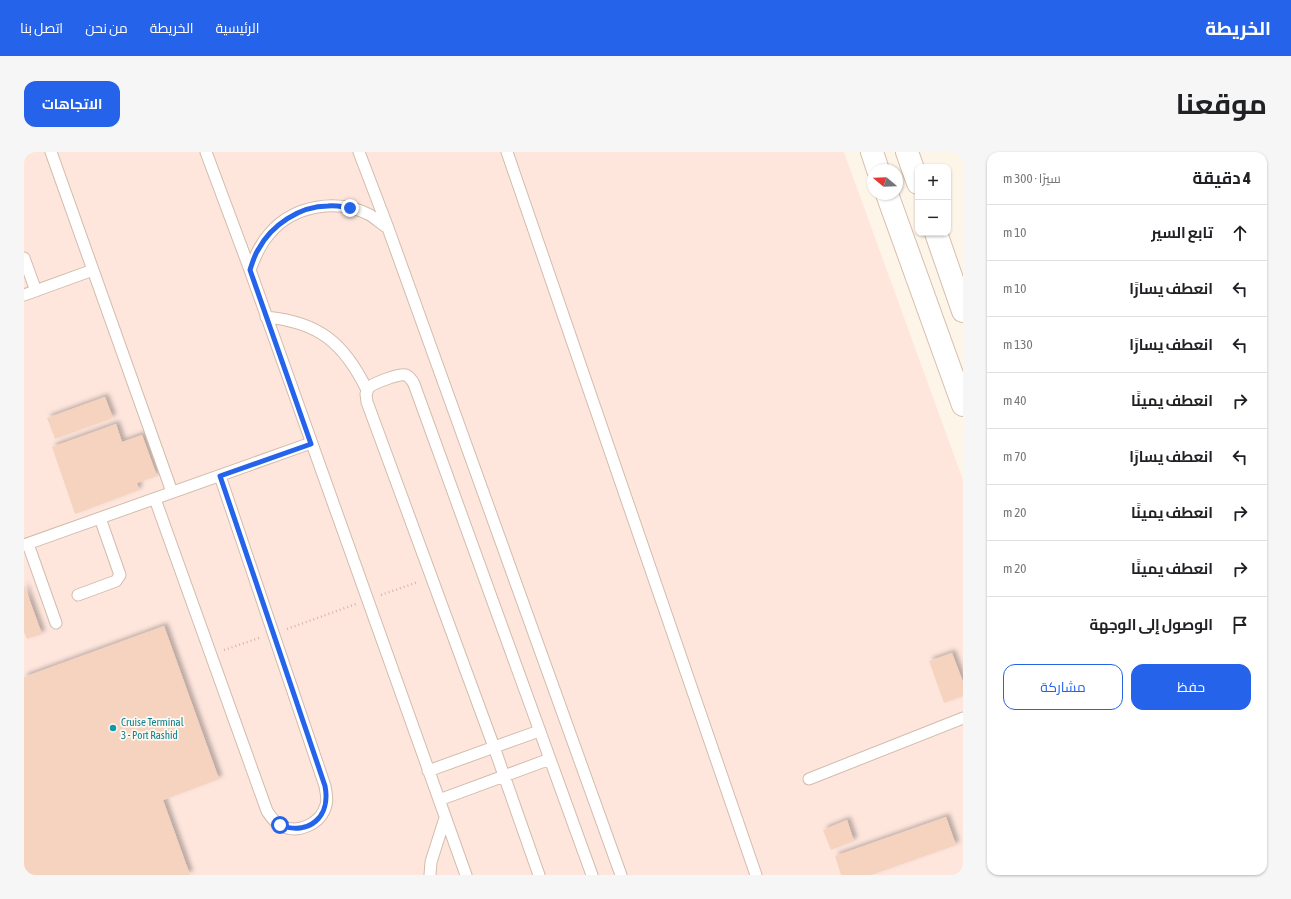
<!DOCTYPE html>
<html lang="ar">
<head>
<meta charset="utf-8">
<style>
  :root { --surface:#fff; --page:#f6f6f6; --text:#202124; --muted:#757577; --line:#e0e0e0; --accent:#2563eb }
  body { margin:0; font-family:"Asap Condensed",Cairo,sans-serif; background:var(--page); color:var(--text); direction:rtl }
  .controls { position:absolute; right:12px; top:12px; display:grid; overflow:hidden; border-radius:8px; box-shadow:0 1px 3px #0004 }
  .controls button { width:36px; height:36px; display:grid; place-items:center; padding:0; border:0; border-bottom:1px solid var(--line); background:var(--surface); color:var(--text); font:20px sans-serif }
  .compass { position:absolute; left:843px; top:12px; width:36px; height:36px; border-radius:50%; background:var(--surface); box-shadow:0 1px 3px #0004; rotate:289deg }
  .stop { position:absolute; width:12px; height:12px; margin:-9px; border:3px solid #2563eb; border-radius:50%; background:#fff }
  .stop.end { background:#2563eb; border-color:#fff; box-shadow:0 1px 4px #0008 }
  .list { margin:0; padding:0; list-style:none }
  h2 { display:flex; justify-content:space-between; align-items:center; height:52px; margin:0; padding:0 16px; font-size:17px }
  h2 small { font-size:13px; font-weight:400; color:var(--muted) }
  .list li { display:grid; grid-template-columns:26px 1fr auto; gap:12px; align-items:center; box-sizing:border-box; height:56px; padding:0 16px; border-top:1px solid var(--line) }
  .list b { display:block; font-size:15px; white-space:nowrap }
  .list em { font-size:13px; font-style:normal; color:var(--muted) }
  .actions { display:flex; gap:8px; padding:12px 16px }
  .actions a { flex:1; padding:9px 0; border:1px solid var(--accent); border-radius:12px; text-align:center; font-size:14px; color:var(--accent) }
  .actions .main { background:var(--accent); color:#fff }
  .icon { flex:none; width:22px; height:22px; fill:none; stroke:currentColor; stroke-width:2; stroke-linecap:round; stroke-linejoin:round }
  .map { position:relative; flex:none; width:939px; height:723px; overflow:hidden; direction:ltr; border-radius:12px }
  header { display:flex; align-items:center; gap:24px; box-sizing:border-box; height:56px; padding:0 20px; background:var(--accent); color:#fff }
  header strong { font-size:19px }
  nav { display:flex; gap:22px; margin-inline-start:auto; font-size:14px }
  .intro { display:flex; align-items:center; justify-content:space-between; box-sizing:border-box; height:96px; padding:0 24px }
  h1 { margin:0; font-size:28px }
  .button { padding:10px 18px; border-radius:12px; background:var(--accent); color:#fff; font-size:14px; font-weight:700 }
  main { display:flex; gap:24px; padding:0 24px }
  aside { flex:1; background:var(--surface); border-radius:12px; box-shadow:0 1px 3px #0004 }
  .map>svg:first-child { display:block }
</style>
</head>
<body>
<header>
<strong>الخريطة</strong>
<nav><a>الرئيسية</a><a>الخريطة</a><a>من نحن</a><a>اتصل بنا</a></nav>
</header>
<div class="intro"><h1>موقعنا</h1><a class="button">الاتجاهات</a></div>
<main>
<aside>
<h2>4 دقيقة<small>سيرًا · 300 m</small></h2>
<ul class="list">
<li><svg class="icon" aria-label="ahead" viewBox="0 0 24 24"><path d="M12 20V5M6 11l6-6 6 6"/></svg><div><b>تابع السير</b></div><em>10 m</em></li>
<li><svg class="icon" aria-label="left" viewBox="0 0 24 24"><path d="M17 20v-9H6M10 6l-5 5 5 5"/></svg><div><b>انعطف يسارًا</b></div><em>10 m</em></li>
<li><svg class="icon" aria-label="left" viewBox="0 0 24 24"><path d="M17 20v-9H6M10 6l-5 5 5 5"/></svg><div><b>انعطف يسارًا</b></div><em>130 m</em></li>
<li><svg class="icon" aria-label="right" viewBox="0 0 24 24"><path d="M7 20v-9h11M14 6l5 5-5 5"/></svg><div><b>انعطف يمينًا</b></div><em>40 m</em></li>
<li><svg class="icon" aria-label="left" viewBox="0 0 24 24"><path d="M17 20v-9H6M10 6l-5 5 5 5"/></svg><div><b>انعطف يسارًا</b></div><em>70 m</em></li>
<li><svg class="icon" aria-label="right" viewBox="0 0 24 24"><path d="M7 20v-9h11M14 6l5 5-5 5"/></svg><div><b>انعطف يمينًا</b></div><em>20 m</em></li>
<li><svg class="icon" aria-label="right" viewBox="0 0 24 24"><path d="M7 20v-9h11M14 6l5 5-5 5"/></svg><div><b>انعطف يمينًا</b></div><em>20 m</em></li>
<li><svg class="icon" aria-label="arrive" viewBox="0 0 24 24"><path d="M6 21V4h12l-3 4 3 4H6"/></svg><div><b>الوصول إلى الوجهة</b></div></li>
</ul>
<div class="actions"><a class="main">حفظ</a><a>مشاركة</a></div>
</aside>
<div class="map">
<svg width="939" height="723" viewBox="0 0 939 723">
  <defs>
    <filter id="shadow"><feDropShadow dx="3.5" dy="-3.5" stdDeviation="2" flood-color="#0004"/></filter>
  </defs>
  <rect width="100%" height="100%" fill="#fef5e9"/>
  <path fill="#fee6dd" d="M0,0H820L939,328V723H0Z"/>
  <path fill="#f5d3bf" filter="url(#shadow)" d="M81,245L89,266L31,287L23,266Z
    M92,272L98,290L118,283L133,324L113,331L115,338L51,362L28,295Z
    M0,433L18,482L3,487L0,480Z
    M140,474L195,627L139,648L166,723H0V525Z
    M928,501L939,530V544L920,551L905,509Z
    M922,665L932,693L847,723H817L811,704Z
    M823,668L830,689L807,698L799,678Z"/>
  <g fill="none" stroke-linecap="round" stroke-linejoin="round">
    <g stroke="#d2bcad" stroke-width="13">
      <path id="lane" d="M27,0L148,340
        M182,0L226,118L442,723
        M335,0L364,76L597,723
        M483,0L732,723
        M0,106L12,139
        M226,118C231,105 236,92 246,81C270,53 314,46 346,63C352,67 358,72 364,76
        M0,143L69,118
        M242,165C295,170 320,191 343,238
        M131,347L243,659C247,665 250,670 256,673C273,683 297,672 302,653C304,647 302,641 301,634L196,324
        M4,392L32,471
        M0,393L287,291
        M54,443L92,429L96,423L76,366
        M404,619L515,579
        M785,627L939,566
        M415,648L526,607
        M406,723L407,710L421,666
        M515,723L470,595L343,250L342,242L345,235C351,231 375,221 382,223C386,225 388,228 390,232L568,723"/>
    </g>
    <g stroke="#d7bead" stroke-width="24">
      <path id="secondary" d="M848,0L854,18
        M883,0L894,31
        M863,42L939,253
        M912,81L939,159"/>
    </g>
    <path stroke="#dbb6a1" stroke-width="2.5" stroke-dasharray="1 3" stroke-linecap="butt" d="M357,443L394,430
      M263,477L332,452
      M200,498L235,486"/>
    <use href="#lane" stroke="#fff" stroke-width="11"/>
    <use href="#secondary" stroke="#fff" stroke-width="22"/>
  </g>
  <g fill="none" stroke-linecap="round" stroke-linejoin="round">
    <path stroke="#2563eb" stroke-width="5" d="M256,673C285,684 307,665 301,634L196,324L287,292L226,118C228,112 230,104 234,98C247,73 276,54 304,54C311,53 319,55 326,56"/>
  </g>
  <circle fill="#0f9aa8" stroke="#fff9f1" stroke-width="1.5" cx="89" cy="576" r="4"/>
  <g text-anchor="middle" stroke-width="3.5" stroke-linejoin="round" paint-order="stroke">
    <g font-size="11" fill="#0d838f" stroke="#fff9f1" text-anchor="start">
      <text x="97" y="574">Cruise Terminal<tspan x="97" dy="13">3 - Port Rashid</tspan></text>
    </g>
  </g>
</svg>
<div class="controls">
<button>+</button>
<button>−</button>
</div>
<svg class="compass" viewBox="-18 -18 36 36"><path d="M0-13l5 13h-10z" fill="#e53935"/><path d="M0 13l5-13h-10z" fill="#757577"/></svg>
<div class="stop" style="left:256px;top:673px"></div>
<div class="stop end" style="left:326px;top:56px"></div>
</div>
</main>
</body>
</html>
